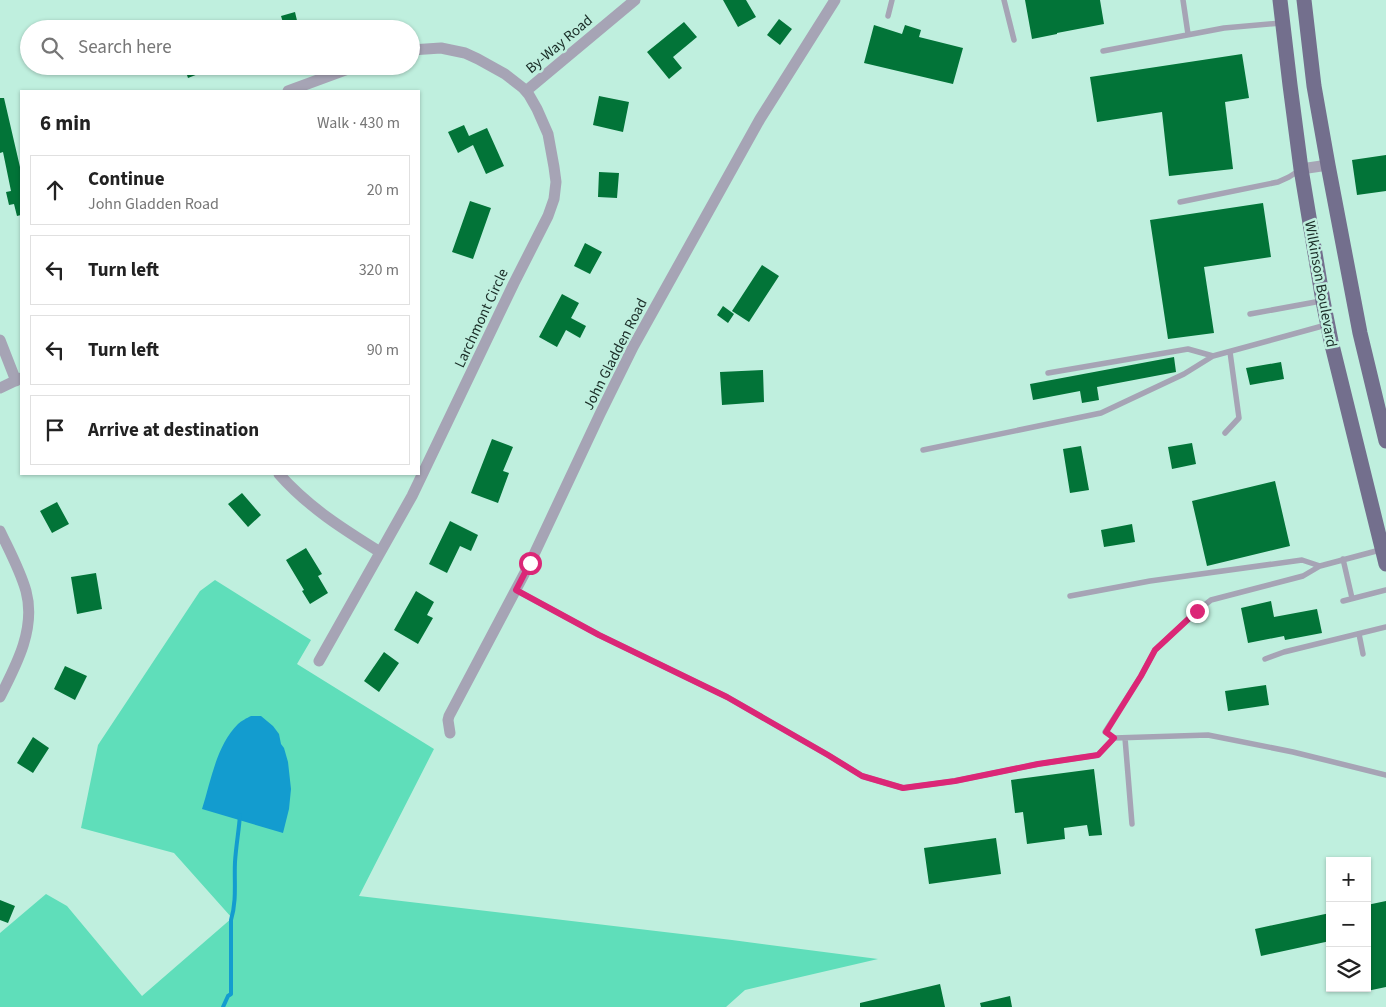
<!DOCTYPE html>
<html lang="en">
<head>
<meta charset="utf-8">
<style>
  :root { --surface:#fff; --page:#f6f6f6; --text:#222; --muted:#767676; --line:#e0e0e0 }
  body { margin:0; font-family:"Source Sans 3",sans-serif; background:var(--page); color:var(--text) }
  .controls { position:absolute; right:15px; bottom:15px; display:grid; overflow:hidden; border-radius:0px; box-shadow:0 1px 4px #0004 }
  .controls button { width:45px; height:45px; display:grid; place-items:center; padding:0; border:0; border-bottom:1px solid var(--line); background:var(--surface); color:var(--text); font:25px sans-serif }
  .stop { position:absolute; width:15px; height:15px; margin:-11px; border:4px solid #db2777; border-radius:50%; background:#fff }
  .stop.end { background:#db2777; border-color:#fff; box-shadow:0 1px 5px #0008 }
  .list { margin:0; padding:0; list-style:none }
  h2 { display:flex; justify-content:space-between; align-items:center; height:65px; margin:0; padding:0 20px; font-size:21px }
  h2 small { font-size:16px; font-weight:400; color:var(--muted) }
  .list li { display:grid; grid-template-columns:32px 1fr auto; gap:15px; align-items:center; box-sizing:border-box; height:70px; margin:0 10px 10px; padding:0 10px; border:1px solid var(--line); border-radius:0px }
  .list b { display:block; font-size:19px; white-space:nowrap }
  .list p { margin:0; font-size:16px; white-space:nowrap; color:var(--muted) }
  .list em { font-size:16px; font-style:normal; color:var(--muted) }
  .icon { flex:none; width:28px; height:28px; fill:none; stroke:currentColor; stroke-width:2; stroke-linecap:round; stroke-linejoin:round }
  .map { position:relative; flex:none; width:1386px; height:1007px; overflow:hidden }
  .search { position:absolute; background:var(--surface); box-shadow:0 1px 4px #0004; left:20px; top:20px; width:400px; height:55px; display:flex; align-items:center; gap:12px; box-sizing:border-box; padding:0 18px; border-radius:28px; color:var(--muted); font-size:19px }
  .panel { position:absolute; background:var(--surface); box-shadow:0 1px 4px #0004; left:20px; top:90px; width:400px; height:385px; border-radius:0px }
  .map>svg:first-child { display:block }
</style>
</head>
<body>
<div class="map">
<svg width="1386" height="1007" viewBox="0 0 1386 1007">
  <rect width="100%" height="100%" fill="#bfefde"/>
  <path fill="#5fdeba" d="M215,580L311,640L297,664L434,749L359,896L732,940L878,959L745,990L726,1007H0V933L46,894L67,906L142,996L232,918L174,853L81,828L98,745L200,591Z"/>
  <path fill="#139ccf" d="M251,716H261L273,726L279,734L281,744L284,748L288,762L291,789L289,809L283,833L202,809C211,781 216,746 238,724C241,721 247,718 251,716Z"/>
  <g fill="none" stroke-linecap="round" stroke-linejoin="round">
    <path stroke="#139ccf" stroke-width="4" d="M223,1007L228,996L231,994V920C237,900 234,881 235,862C236,846 239,830 240,815"/>
  </g>
  <path fill="#027438" d="M723,0H746L756,17L738,27Z
    M1025,0H1100L1104,24L1057,33V34L1032,39Z
    M295,12L299,29H285L281,16Z
    M779,19L792,29L780,45L767,35Z
    M684,22L697,37L673,57L682,68L669,79L647,52Z
    M874,25L902,34L905,25L921,30L919,37L963,48L953,84L864,63Z
    M1242,54L1249,98L1225,102L1233,169L1169,176L1162,112L1097,122L1090,77Z
    M184,66H216V67L188,78Z
    M599,96L629,102L623,132L593,125Z
    M0,98H4L20,167L21,166V215L17,216L14,204L9,205L6,192L11,191L3,152L0,153Z
    M464,125L469,136L487,128L504,166L486,174L473,145L458,153L448,132Z
    M1386,155V191L1357,195L1352,160Z
    M599,172L619,173L617,198L598,197Z
    M470,201L491,208L473,259L452,252Z
    M1263,203L1271,257L1204,267L1214,333L1168,339L1150,220Z
    M585,243L602,252L590,274L574,266Z
    M762,265L779,276L749,322L732,311Z
    M562,294L579,303L571,318L586,326L580,338L566,330L557,347L539,337Z
    M723,306L734,314L728,323L717,315Z
    M1174,357L1176,372L1097,387L1099,400L1082,403L1080,391L1033,400L1030,384Z
    M1281,362L1284,379L1250,385L1246,368Z
    M763,370L764,402L722,405L720,372Z
    M492,439L513,447L503,471L509,473L498,503L471,493Z
    M1192,443L1196,464L1172,469L1168,447Z
    M1081,446L1089,490L1070,493L1063,449Z
    M1275,481L1290,546L1207,566L1192,501Z
    M242,493L261,515L248,527L228,504Z
    M57,502L69,524L52,533L40,511Z
    M450,521L478,535L471,551L460,546L447,573L429,564Z
    M1132,524L1135,542L1104,547L1101,530Z
    M306,548L322,574L318,576L328,593L310,604L302,591L304,590L286,560Z
    M96,573L102,609L77,614L71,577Z
    M416,591L434,602L427,615L433,618L418,644L394,630Z
    M1271,601L1274,617L1317,609L1322,633L1285,640L1284,636L1248,643L1241,608Z
    M384,652L399,663L379,692L364,681Z
    M65,666L87,676L75,700L54,689Z
    M1266,685L1269,705L1228,711L1225,691Z
    M33,737L49,748L33,773L17,763Z
    M1094,769L1102,835L1089,836L1087,825L1064,828L1065,839L1027,844L1023,812L1015,813L1011,780Z
    M996,838L1001,874L929,884L924,848Z
    M0,900L15,906L8,923L0,920Z
    M1386,901V987L1367,991V905Z
    M1330,913V941L1261,956L1255,929Z
    M940,984L945,1007H860V1003Z
    M1010,996L1012,1007H981L980,1003Z"/>
  <g fill="none" stroke-linecap="round" stroke-linejoin="round">
    <path stroke="#a6a4b5" stroke-width="5.5" d="M1004,0L1014,40
      M1183,0L1188,34
      M888,16L892,0
      M1103,51L1224,28L1281,23
      M1180,202L1278,182L1289,177L1300,170
      M1250,314L1321,301
      M1048,373L1188,349L1213,356
      M1225,433L1239,418L1230,352
      M923,450L1101,413L1184,374L1213,356L1326,325
      M1380,550L1320,566L1303,576L1211,600L1197,611L1155,650L1141,676L1105,732L1114,738L1208,735L1293,752L1386,775
      M1343,559L1352,598
      M516,590L599,635L727,697L828,755L862,776L903,788L955,781L1038,764L1098,755L1114,738
      M1070,596L1150,581L1302,560L1320,566
      M1343,601L1386,590
      M1359,634L1363,654
      M1265,659L1284,652L1386,627
      M1125,738L1132,824"/>
    <path stroke="#a6a4b5" stroke-width="11" d="M288,91L356,66
      M526,91L635,0
      M1301,169L1328,165
      M0,340L16,381
      M0,388L21,378
      M279,474C308,507 343,529 380,552
      M0,531C9,550 20,570 26,591C36,628 17,664 0,697
      M319,661L412,496L514,283L548,216L554,199L556,182L554,167L548,134L537,109L529,95L523,88L505,74L478,59L465,53L441,48L411,50
      M450,733L448,720L449,716L530,563L600,414L633,347L760,119L835,0"/>
    <path stroke="#736f8d" stroke-width="15" d="M1280,0L1290,85L1301,169L1323,301L1331,341L1386,564
      M1304,0L1314,86L1328,165L1360,333L1386,441"/>
  </g>
  <g fill="none" stroke-linecap="round" stroke-linejoin="round">
    <path stroke="#db2777" stroke-width="6" d="M530,563L516,590L599,635L727,697L828,755L862,776L903,788L955,781L1038,764L1098,755L1114,738L1106,732L1141,676L1155,650L1197,611"/>
  </g>
  <g text-anchor="middle" stroke-width="5" stroke-linejoin="round" paint-order="stroke">
    <g font-size="15" fill="#1a2d27" stroke="#bfefde">
      <text transform="translate(559 44) rotate(-40)" y="5">By-Way Road</text>
      <text transform="translate(1321 284) rotate(80)" y="5">Wilkinson Boulevard</text>
      <text transform="translate(481 318) rotate(-65)" y="5">Larchmont Circle</text>
      <text transform="translate(615 354) rotate(-63)" y="5">John Gladden Road</text>
    </g>
  </g>
</svg>
<div class="controls">
<button>+</button>
<button>−</button>
<button><svg class="icon" aria-label="layers" viewBox="0 0 24 24"><path d="M12 4l9 5-9 5-9-5zM3 14l9 5 9-5"/></svg></button>
</div>
<div class="stop" style="left:530px;top:563px"></div>
<div class="stop end" style="left:1197px;top:611px"></div>
<div class="search"><svg class="icon" aria-label="search" viewBox="0 0 24 24"><circle cx="10" cy="10" r="6"/><path d="M15 15l6 6"/></svg>Search here</div>
<section class="panel">
<h2>6 min<small>Walk · 430 m</small></h2>
<ul class="list">
<li><svg class="icon" aria-label="ahead" viewBox="0 0 24 24"><path d="M12 20V5M6 11l6-6 6 6"/></svg><div><b>Continue</b><p>John Gladden Road</p></div><em>20 m</em></li>
<li><svg class="icon" aria-label="left" viewBox="0 0 24 24"><path d="M17 20v-9H6M10 6l-5 5 5 5"/></svg><div><b>Turn left</b></div><em>320 m</em></li>
<li><svg class="icon" aria-label="left" viewBox="0 0 24 24"><path d="M17 20v-9H6M10 6l-5 5 5 5"/></svg><div><b>Turn left</b></div><em>90 m</em></li>
<li><svg class="icon" aria-label="arrive" viewBox="0 0 24 24"><path d="M6 21V4h12l-3 4 3 4H6"/></svg><div><b>Arrive at destination</b></div></li>
</ul>
</section>
</div>
</body>
</html>
